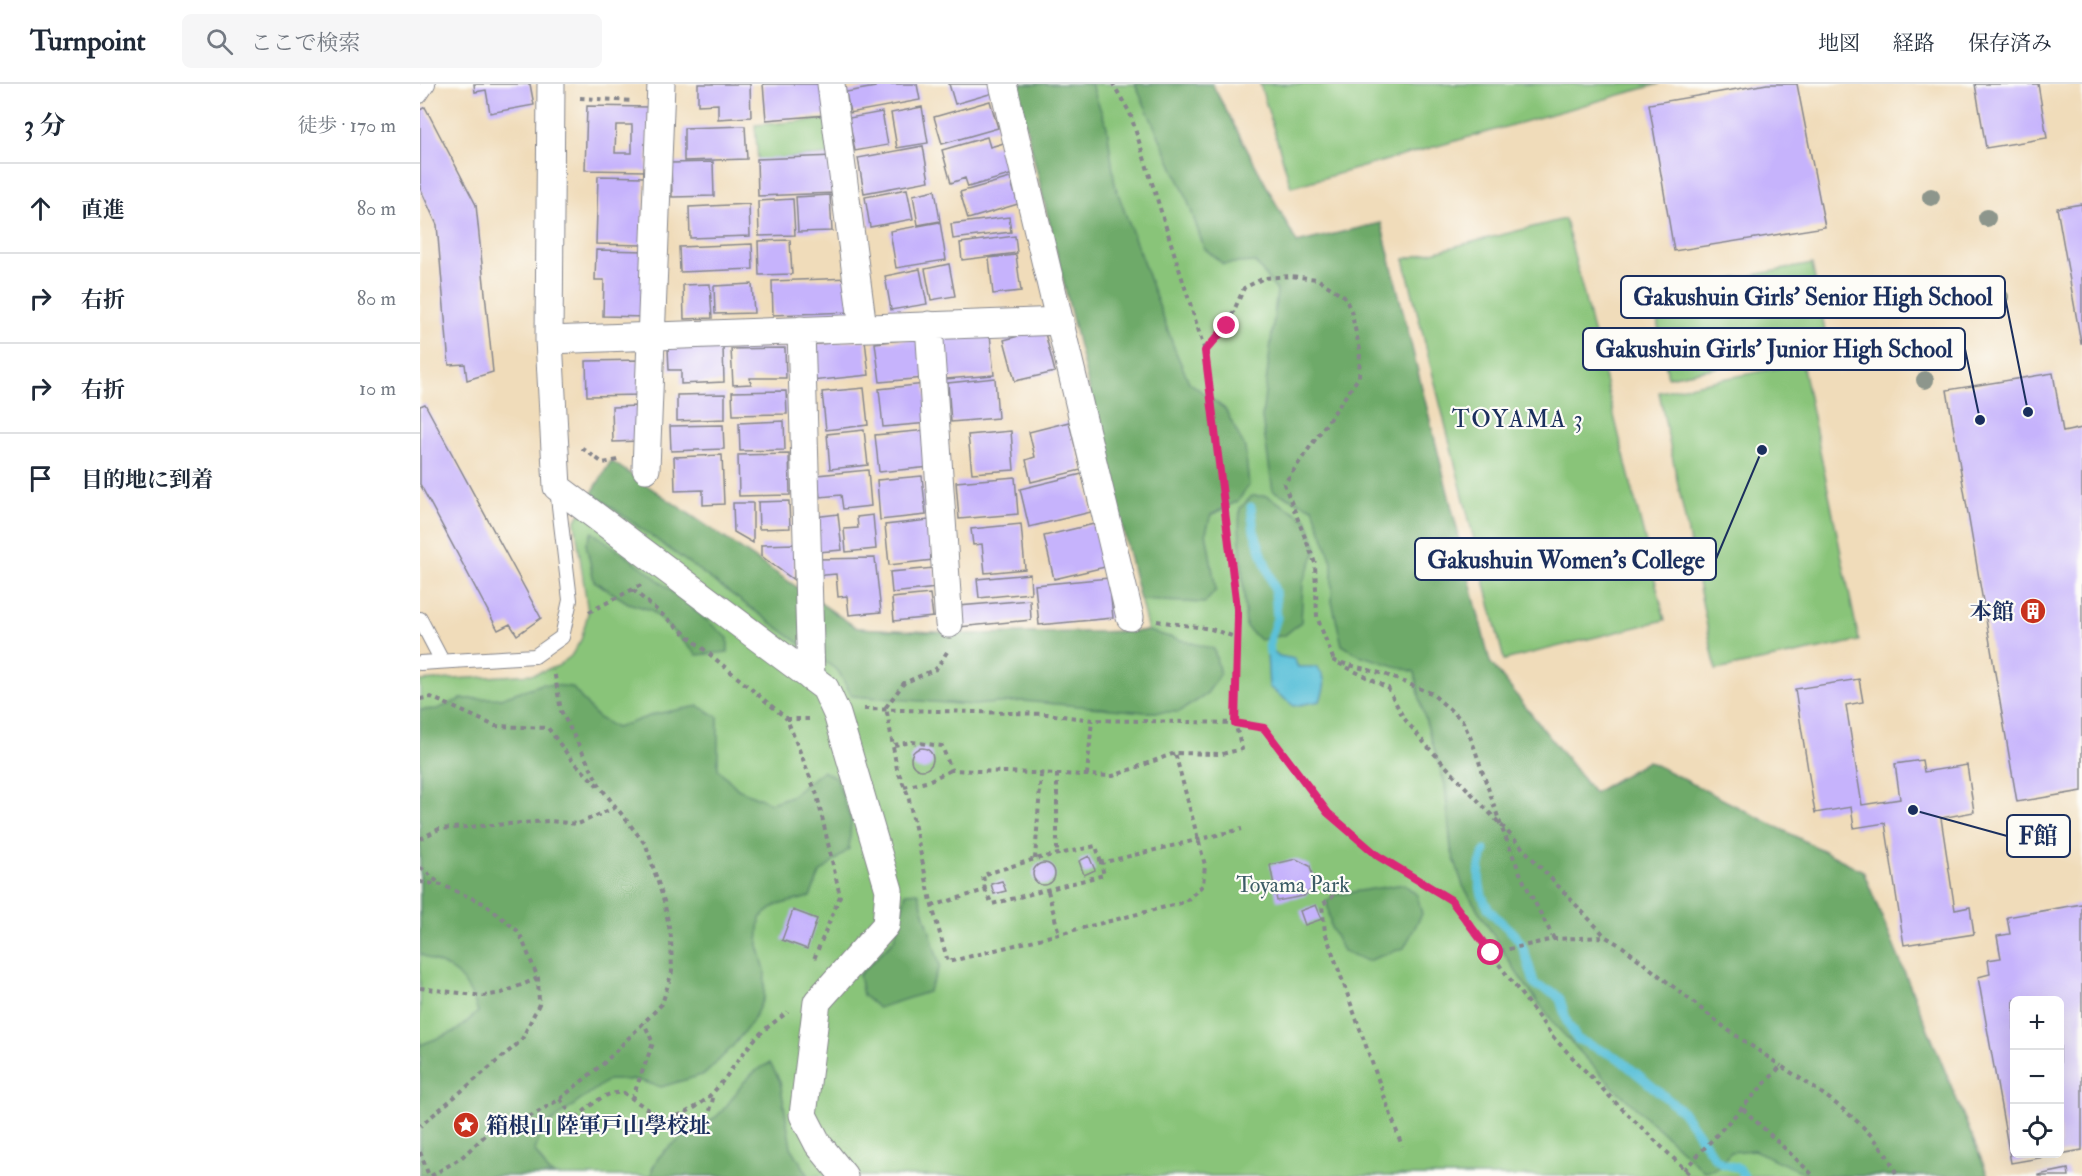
<!DOCTYPE html>
<html lang="ja">
<head>
<meta charset="utf-8">
<style>
  :root { --surface:#fff; --page:#f6f6f7; --text:#1f2937; --muted:#747a83; --line:#e0e1e3 }
  body { margin:0; font-family:"IM FELL Double Pica","Noto Serif JP",serif; background:var(--page); color:var(--text) }
  .controls { position:absolute; right:18px; bottom:18px; display:grid; overflow:hidden; border-radius:9px; box-shadow:0 6px 24px #0002 }
  .controls button { width:54px; height:54px; display:grid; place-items:center; padding:0; border:0; border-bottom:2px solid var(--line); background:var(--surface); color:var(--text); font:30px sans-serif }
  .stop { position:absolute; width:18px; height:18px; margin:-14px; border:4px solid #db2777; border-radius:50%; background:#fff }
  .stop.end { background:#db2777; border-color:#fff; box-shadow:0 2px 6px #0008 }
  .list { margin:0; padding:0; list-style:none }
  h2 { display:flex; justify-content:space-between; align-items:center; height:78px; margin:0; padding:0 24px; font-size:26px }
  h2 small { font-size:20px; font-weight:400; color:var(--muted) }
  .list li { display:grid; grid-template-columns:39px 1fr auto; gap:18px; align-items:center; box-sizing:border-box; height:90px; padding:0 24px; border-top:2px solid var(--line) }
  .list b { display:block; font-size:22px; white-space:nowrap }
  .list em { font-size:20px; font-style:normal; color:var(--muted) }
  .icon { flex:none; width:33px; height:33px; fill:none; stroke:currentColor; stroke-width:2; stroke-linecap:round; stroke-linejoin:round }
  .map { position:relative; flex:none; width:1662px; height:1092px; overflow:hidden }
  header { display:flex; align-items:center; gap:36px; box-sizing:border-box; height:84px; padding:0 30px; background:var(--surface); border-bottom:2px solid var(--line) }
  header strong { font-size:28px }
  nav { display:flex; gap:33px; margin-inline-start:auto; font-size:21px }
  .search { width:420px; height:54px; background:var(--page); display:flex; align-items:center; gap:15px; box-sizing:border-box; padding:0 21px; border-radius:9px; color:var(--muted); font-size:22px }
  main { display:flex }
  aside { flex:1; background:var(--surface) }
  .map>svg:first-child { display:block }
</style>
</head>
<body>
<header>
<strong>Turnpoint</strong>
<div class="search"><svg class="icon" aria-label="search" viewBox="0 0 24 24"><circle cx="10" cy="10" r="6"/><path d="M15 15l6 6"/></svg>ここで検索</div>
<nav><a>地図</a><a>経路</a><a>保存済み</a></nav>
</header>
<main>
<aside>
<h2>3 分<small>徒歩 · 170 m</small></h2>
<ul class="list">
<li><svg class="icon" aria-label="ahead" viewBox="0 0 24 24"><path d="M12 20V5M6 11l6-6 6 6"/></svg><div><b>直進</b></div><em>80 m</em></li>
<li><svg class="icon" aria-label="right" viewBox="0 0 24 24"><path d="M7 20v-9h11M14 6l5 5-5 5"/></svg><div><b>右折</b></div><em>80 m</em></li>
<li><svg class="icon" aria-label="right" viewBox="0 0 24 24"><path d="M7 20v-9h11M14 6l5 5-5 5"/></svg><div><b>右折</b></div><em>10 m</em></li>
<li><svg class="icon" aria-label="arrive" viewBox="0 0 24 24"><path d="M6 21V4h12l-3 4 3 4H6"/></svg><div><b>目的地に到着</b></div></li>
</ul>
</aside>
<div class="map">
<svg width="1662" height="1092" viewBox="0 0 1662 1092">
  <rect width="100%" height="100%" fill="#fdfcf7"/>
  <filter id="ink" filterUnits="userSpaceOnUse"><feTurbulence type="fractalNoise" baseFrequency=".0167" numOctaves="2"/><feDisplacementMap in="SourceGraphic" scale="12" xChannelSelector="R" yChannelSelector="G"/><feConvolveMatrix kernelMatrix="1 2 1 2 8 2 1 2 1" color-interpolation-filters="sRGB"/></filter>
  <filter id="wash" filterUnits="userSpaceOnUse"><feTurbulence type="fractalNoise" baseFrequency=".008" numOctaves="4" result="noise"/><feDisplacementMap in="SourceGraphic" scale="24" xChannelSelector="R" yChannelSelector="G"/><feGaussianBlur stdDeviation="1.35" result="paint"/><feColorMatrix in="noise" values="0 0 0 0 0 0 0 0 0 0 0 0 0 0 0 0 0 1.4 0 .05"/><feComposite in="paint" operator="in"/></filter>
  <g filter="url(#wash)">
    <rect width="100%" height="100%" fill="#f0dcba"/>
    <path fill="#89c479" stroke="#527a6c" stroke-width="1.5" d="M596,0H792L877,159L961,139L1070,579L1174,709L1228,677L1443,787L1568,1092H0V597L114,590L138,582L151,572L161,556L168,529L155,438L191,377L437,544L548,550L728,547Z
      M840,0H1239L871,103Z
      M409,35L412,70L338,77L335,41Z
      M1145,135L1245,536L1084,576L984,175Z
      M1392,180L1408,262L1248,293L1232,210Z
      M1382,279L1439,557L1296,586L1239,308Z"/>
    <path fill="#6eaa69" stroke="#446c64" stroke-width="1.5" d="M596,0H671L687,43L695,101L755,266L769,298L805,325L825,364L829,401L818,417L791,431L786,448L796,506L785,519L720,516Z
      M715,0H792L877,159L961,139L1070,578L1174,709L1228,677L1443,787L1568,1092H1390L1334,1066L1311,1068L1296,1085L1284,1087L1189,999L1135,941L1098,891L1043,802L1031,765L1025,701L1001,621L995,588L939,571L922,561L912,518V478L893,424L853,407L842,334L857,207L835,178L803,180L784,164L766,112Z
      M191,377L437,544L548,550L728,547L794,565L800,590L786,611L759,628H725L603,617L554,621L432,612L418,587L172,409Z
      M832,412H847L887,435L897,465L883,498L881,538L865,551L840,556L826,543L819,442L820,424Z
      M172,448L226,486L308,554V568L277,571L231,526L208,519L174,497L166,460Z
      M122,600L152,603L177,633L196,644L235,630L279,622L298,633V685L318,705L351,719L371,712L402,687L416,693L431,737L429,765L400,789L390,813L357,821L340,834L338,861L345,886L344,913L332,938L312,963L285,990L241,1003L217,996H188L122,1045L115,1067L129,1089L136,1092H0V961L36,947L58,928C53,912 44,895 30,885C20,878 9,877 0,869V626L17,625L41,615L80,614Z
      M984,800L997,811L1002,830L984,864L947,877L923,867L911,844L907,817L914,811Z
      M498,808L520,882L508,908L458,924L443,911L439,891L474,856L486,809Z
      M350,979L360,997L371,1063L389,1092H231C233,1062 279,1048 298,1031C319,1011 319,993 350,979Z"/>
    <path fill="#5cc1d9" stroke="#3c789c" stroke-width="1.5" d="M853,567L859,572L874,575L878,583H897C908,596 905,602 900,617L874,622L849,603L847,570Z"/>
    <g fill="none" stroke-linecap="round" stroke-linejoin="round">
      <path stroke="#5cc1d9" stroke-width="9" d="M831,423L834,447L855,507L857,534L849,559L850,569
        M1065,767C1055,786 1058,815 1074,831C1083,841 1093,847 1100,858C1107,871 1110,887 1115,901L1134,909L1140,915L1147,938L1157,955L1198,974L1262,1027L1295,1074L1303,1080L1319,1084L1324,1092"/>
    </g>
    <g id="blocks">
      <path fill="#c6b3fc" fill-rule="evenodd" d="M54,0H110L114,21L70,29L66,6L55,8Z
        M278,0H330L331,33L298,35V20L278,21Z
        M343,0H405L408,31L346,36Z
        M455,0H497L500,16L430,29L426,8L455,3Z
        M529,0H570L573,9L535,20Z
        M1347,0H1377L1405,143L1254,167L1229,20Z
        M1555,0H1618L1627,54L1566,64Z
        M570,17L578,44L522,60L514,33Z
        M167,22L229,23L227,87L165,86ZM196,41H212V69H195Z
        M5,23L56,121L73,288L47,296L45,280L29,281L17,141L0,104V26Z
        M502,23L508,59L477,64L471,29Z
        M462,28L468,61L435,67L429,34Z
        M325,42L327,75L264,77V44Z
        M567,53L570,63L584,59L593,90L548,103L545,94L531,99L522,66Z
        M503,62L509,97L444,109L438,74Z
        M414,72L415,109L338,112L337,75Z
        M293,78L294,112L252,113L251,79Z
        M178,92L224,93L222,161L176,160Z
        M590,94L598,120L548,135L540,108Z
        M487,105L493,135L450,143L445,113Z
        M515,106L520,137L498,141L493,111Z
        M410,111L412,147L378,148L376,113Z
        M373,115L375,151L339,152L338,117Z
        M329,120L330,152L270,154L269,123Z
        M1662,120V259H1661L1637,124Z
        M589,133L591,148L533,155L531,140Z
        M520,138L526,176L476,184L470,147Z
        M595,152L597,169L542,176L540,159Z
        M370,156L372,190L339,191L338,157Z
        M332,160L333,185L260,188L259,163Z
        M176,166L227,167L226,233L183,232L184,196H175Z
        M596,171L601,207L573,210L569,174Z
        M529,180L535,212L511,216L505,185Z
        M500,185L507,220L471,226L465,192Z
        M430,194L431,228L353,231L352,197Z
        M290,200L292,234L264,235L263,201Z
        M332,200L334,229L295,230L294,202Z
        M624,245L635,288L595,297L584,256Z
        M570,250L574,291L526,295L522,254Z
        M500,254L505,294L460,298L455,259Z
        M445,256L449,291L391,297L388,261Z
        M303,263L304,298L261,300V286H249L248,264Z
        M365,264L366,294H330L331,300L313,301L311,265Z
        M220,276L222,311L167,312L166,277Z
        M1633,289L1643,348L1662,344V707L1597,718L1527,306Z
        M575,294L578,334L531,338L528,299Z
        M505,300L509,339L463,343L459,305Z
        M444,304L448,341L406,346L402,308Z
        M366,307L367,330L313,331L312,308Z
        M305,310V335L257,337V311Z
        M5,320L121,534L97,551L90,540L78,546L0,400V322Z
        M218,322L219,357L193,358L192,323Z
        M364,337L365,366L320,367L319,339Z
        M649,338L661,386L611,398L606,376L615,373L609,348Z
        M303,341L304,365L251,367L250,342Z
        M444,346L448,381L410,385L407,350Z
        M507,346L511,383L459,388L455,351Z
        M591,347L594,386L552,389L548,351Z
        M369,370L370,411L319,412L318,371Z
        M302,371L304,420L283,421V406L255,407L254,373Z
        M448,386L451,422L423,425L421,411L400,413L397,391Z
        M662,390L671,428L609,443L600,405Z
        M502,392L506,431L460,436L457,396Z
        M595,393L598,430L539,435L536,398Z
        M369,417L370,444L339,445L338,418Z
        M313,419H333V459L314,448Z
        M418,430L422,466L398,468L394,433Z
        M453,431L456,465L426,468L424,445L438,444L437,433Z
        M509,436L513,476L469,481L465,441Z
        M601,440L605,485L565,489L562,460L553,461L551,445Z
        M674,440L685,483L634,495L624,452Z
        M375,460L374,496L341,472V461Z
        M455,474L461,528L429,531L427,512L418,513L416,490L394,492L396,475Z
        M514,484L516,504L472,509L470,488Z
        M610,490L611,509L559,514L557,495Z
        M689,494L693,534L619,541L615,501Z
        M510,510L513,533L474,537L472,514Z
        M610,516L611,536L539,543L538,522Z
        M1439,595L1443,618L1426,621L1442,721L1480,715L1475,680L1502,676L1504,688L1547,681L1554,728L1521,734L1535,826L1550,823L1554,850L1484,861L1465,739L1434,744L1431,723L1395,729L1375,605Z
        M491 675a11 11 0 1 1 22 0a11 11 0 1 1-22 0Z
        M669,772L675,786L664,791L659,777Z
        M876,775L890,782L895,802L884,812L857,817L850,781Z
        M613 790a11 11 0 1 1 22 0a11 11 0 1 1-22 0Z
        M582,797L586,807L574,810L571,800Z
        M1662,820V1066L1640,1070V916H1594V1070L1636,1071L1591,1079L1558,893L1570,890L1568,876L1581,874L1577,852L1590,850L1587,833Z
        M896,821L902,835L885,841L880,827Z
        M373,826L397,835L387,865L362,856Z
        M1648,1085L1649,1092H1618V1091Z"/>
    </g>
  </g>
  <g filter="url(#ink)">
    <use href="#blocks" fill-opacity="0" stroke="#86868c" stroke-width="1.5"/>
    <g fill="none" stroke-linecap="round" stroke-linejoin="round">
      <g stroke="#86868c" stroke-width="16">
        <path id="service" d="M0,12L8,0
          M0,535L22,577
          M0,579L115,572L142,553L150,516L137,405"/>
      </g>
      <g stroke="#86868c" stroke-width="29">
        <path id="minor" d="M131,0L129,256L137,403L405,604L417,630L469,806L466,841L397,918L383,1031L398,1060L424,1092
          M411,0L443,244
          M583,0L710,533
          M509,241L529,540
          M381,246L391,594
          M129,256L640,237
          M226,385L241,0"/>
      </g>
      <path stroke="#86868c" stroke-width="4" stroke-dasharray="4.5 4.5" stroke-linecap="butt" d="M160,14L212,17
        M785,267L807,242L824,204L844,194L871,192L897,195L924,212L931,227L940,266L939,293L864,400L895,479L897,533L914,577
        M162,364L183,379L198,376
        M213,506L367,635
        M169,528L221,501
        M737,537L791,545L818,554
        M527,568L516,585L484,599L466,623L477,685L488,711L512,822L528,878L765,818L783,801L785,781L755,669L802,670L822,665L815,639L844,644L908,729L958,773L1031,816L1134,954L1196,1019L1272,1092
        M0,615L11,613L75,642L128,644L151,675L178,702
        M444,625L627,630L672,636L815,639L818,532L785,267L710,29L693,0
        M389,635H367L397,711L420,812L394,875
        M474,661L492,658L522,662L531,686L693,692L755,669
        M637,690V770
        M667,691L672,636
        M484,703L506,698L531,686
        M0,755L19,745L129,737L158,740L196,723
        M615,775L621,690
        M0,783L20,800
        M0,798L22,801L65,820L99,848L118,894L119,920L101,957L0,1042
        M565,806L563,791L615,775L676,762L681,779
        M628,807L639,850
        M914,811L902,821L905,848L982,1062
        M512,822L565,806L572,820L684,791L681,779L822,745
        M1134,855L1102,794L1081,742L1052,657L1042,636L1011,609L964,590L914,577L968,604L983,633L1006,661L1186,853
        M1071,869L1134,855L1186,853L1203,863L1308,946L1361,982
        M0,904L63,912L82,909L118,894
        M140,1015L155,1035C170,1023 184,1006 204,1009L242,1035C292,1028 305,989 335,955C344,945 357,936 368,928
        M212,1015L233,959L224,939
        M1323,1025L1394,1092
        M290,1027L294,1010
        M0,1068L9,1092
        M1264,1086L1361,982C1401,1008 1460,1045 1477,1092
        M11,1092L41,1074L71,1046H81L97,1040L140,1015L184,979L242,920L252,888L251,853L244,817L226,761L181,704L141,627L134,586"/>
      <use href="#service" stroke="#fff" stroke-width="14"/>
      <use href="#minor" stroke="#fff" stroke-width="27"/>
    </g>
    <g fill="#8d968c">
      <circle cx="1511" cy="113" r="9"/>
      <circle cx="1567" cy="134" r="9"/>
      <circle cx="1580" cy="213" r="9"/>
      <circle cx="1505" cy="296" r="9"/>
    </g>
  </g>
  <g fill="none" stroke-linecap="round" stroke-linejoin="round" filter="url(#ink)">
    <path stroke="#db2777" stroke-width="8" d="M807,242L785,267L818,532L815,639L844,644L908,729L958,772L1031,816L1071,869"/>
  </g>
  <defs>
    <g id="building-disc" transform="scale(1.35)"><circle r="9.5" fill="#c8321e" stroke="#fdfcf7"/><path d="M-4-6H4V6H1V3H-1V6H-4ZM-2.5-4.3h1.7v1.8h-1.7ZM.8-4.3h1.7v1.8H.8ZM-2.5-1h1.7V.8h-1.7ZM.8-1h1.7V.8H.8Z" fill="#fff"/></g>
    <g id="sight-disc" transform="scale(1.35)"><circle r="9.5" fill="#c8321e" stroke="#fdfcf7"/><path d="M0-6L1.8-2.2L6-1.7L2.9 1.2L3.7 5.4L0 3.3L-3.7 5.4L-2.9 1.2L-6-1.7L-1.8-2.2Z" fill="#fff"/></g>
  </defs>
  <g fill-rule="evenodd">
    <use href="#building-disc" x="1613" y="527"/>
    <use href="#sight-disc" x="46" y="1041"/>
  </g>
  <g text-anchor="middle" stroke-width="4.5" stroke-linejoin="round" paint-order="stroke">
    <g font-size="22" font-weight="bold" fill="#1b2f5e" stroke="#fdfcf7" text-anchor="end">
      <text x="1594" y="535">本館</text>
      <text x="66" y="1049" text-anchor="start">箱根山 陸軍戸山學校址</text>
    </g>
    <g font-size="22" fill="#3c5c66" stroke="#fdfcf7">
      <text x="873" y="808">Toyama Park</text>
    </g>
    <g font-size="24" letter-spacing="1.5" fill="#1b2f5e" stroke="#fdfcf7">
      <text x="1098" y="343">TOYAMA 3</text>
    </g>
  </g>
  <path fill="none" stroke="#1b2f5e" stroke-width="2" d="M1608 328L1585 213M1560 336L1545 265M1342 366L1296 475M1493 726L1587 752"/>
  <g fill="#1b2f5e" stroke="#fdfcf7" stroke-width="2">
    <circle cx="1608" cy="328" r="6"/>
    <circle cx="1560" cy="336" r="6"/>
    <circle cx="1342" cy="366" r="6"/>
    <circle cx="1493" cy="726" r="6"/>
  </g>
  <g fill="#fdfcf7" stroke="#1b2f5e" stroke-width="2">
    <rect x="1201" y="192" width="384" height="42" rx="6"/>
    <rect x="1163" y="244" width="382" height="42" rx="6"/>
    <rect x="995" y="454" width="301" height="42" rx="6"/>
    <rect x="1587" y="731" width="63" height="42" rx="6"/>
  </g>
  <g font-size="24" text-anchor="middle" font-weight="bold" fill="#1b2f5e">
    <text x="1393" y="221">Gakushuin Girls' Senior High School</text>
    <text x="1354" y="273">Gakushuin Girls' Junior High School</text>
    <text x="1146" y="484">Gakushuin Women's College</text>
    <text x="1618" y="760">F館</text>
  </g>
</svg>
<div class="controls">
<button>+</button>
<button>−</button>
<button><svg class="icon" aria-label="locate" viewBox="0 0 24 24"><circle cx="12" cy="12" r="6"/><path d="M12 2v4M12 18v4M2 12h4M18 12h4"/></svg></button>
</div>
<div class="stop" style="left:1071px;top:869px"></div>
<div class="stop end" style="left:807px;top:242px"></div>
</div>
</main>
</body>
</html>
